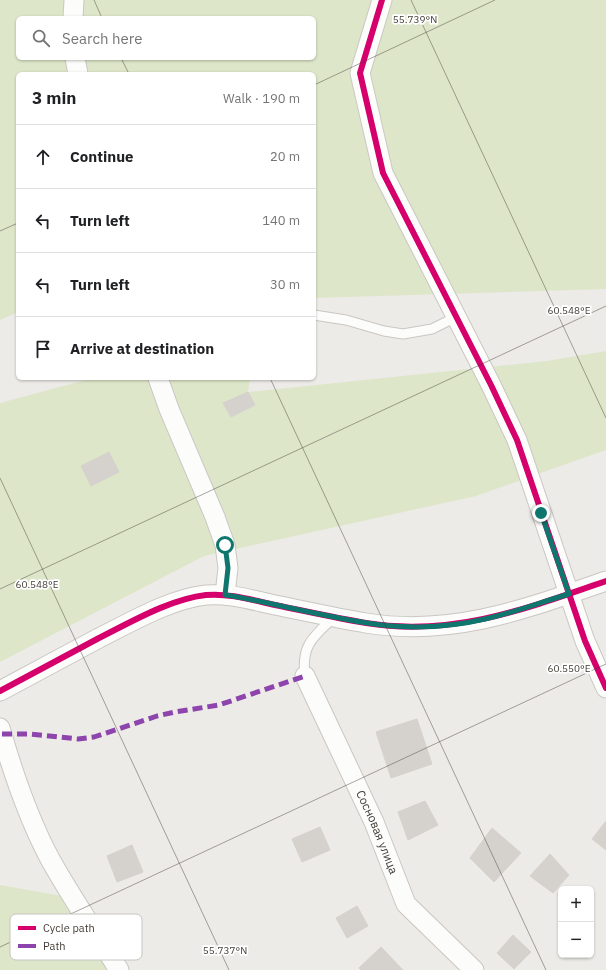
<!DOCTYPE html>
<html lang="en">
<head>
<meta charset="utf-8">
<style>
  :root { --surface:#fff; --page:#f2f2f2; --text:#202124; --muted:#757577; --line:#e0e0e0 }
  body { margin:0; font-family:"IBM Plex Sans",sans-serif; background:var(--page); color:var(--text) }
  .controls { position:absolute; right:12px; bottom:12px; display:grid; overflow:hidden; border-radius:6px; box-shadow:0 1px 3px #0004 }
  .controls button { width:36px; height:36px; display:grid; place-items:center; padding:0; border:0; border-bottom:1px solid var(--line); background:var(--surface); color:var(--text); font:20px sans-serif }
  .stop { position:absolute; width:12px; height:12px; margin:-9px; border:3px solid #0f766e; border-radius:50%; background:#fff }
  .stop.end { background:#0f766e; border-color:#fff; box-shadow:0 1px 4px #0008 }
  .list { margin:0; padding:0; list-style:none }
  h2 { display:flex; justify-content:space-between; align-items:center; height:52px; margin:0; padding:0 16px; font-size:17px }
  h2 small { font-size:13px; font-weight:400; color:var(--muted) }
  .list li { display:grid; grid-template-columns:26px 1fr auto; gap:12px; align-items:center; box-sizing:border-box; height:64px; padding:0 16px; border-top:1px solid var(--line) }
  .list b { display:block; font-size:15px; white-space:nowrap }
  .list em { font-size:13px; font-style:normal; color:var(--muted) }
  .icon { flex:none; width:22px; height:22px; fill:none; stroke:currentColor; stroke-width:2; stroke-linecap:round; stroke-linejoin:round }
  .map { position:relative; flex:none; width:606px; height:970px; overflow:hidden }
  .search { position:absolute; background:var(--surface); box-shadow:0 1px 3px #0004; left:16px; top:16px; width:300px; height:44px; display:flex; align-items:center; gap:10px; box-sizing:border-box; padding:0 14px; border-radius:6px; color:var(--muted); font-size:15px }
  .panel { position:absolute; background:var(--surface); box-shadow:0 1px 3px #0004; left:16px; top:72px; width:300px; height:308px; border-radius:6px }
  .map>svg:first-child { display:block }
</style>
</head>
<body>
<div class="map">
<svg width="606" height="970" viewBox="0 0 606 970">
  <rect width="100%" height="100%" fill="#edebe7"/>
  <path fill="#dde6c9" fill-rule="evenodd" d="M0,0H606V289L314,298V74H18V312L0,320ZM18,18H314V58H18Z
    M606,351V450L476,496L204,556L0,662V403L93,378H250L248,392L547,361Z
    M0,885L68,897L124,970H0Z"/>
  <path fill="#d5d2ce" stroke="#d5d2cd" d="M248,392L255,405L231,417L223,403Z
    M109,452L119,472L91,486L81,466Z
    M417,719L432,764L391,778L376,732Z
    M425,801L438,825L408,840L398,812Z
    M606,821V850L592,839Z
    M320,827L330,850L302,862L292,839Z
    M492,828L521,853L494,882L470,858Z
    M132,845L143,872L117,882L107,856Z
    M550,854L569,875L553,893L530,876Z
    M357,906L368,926L347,938L336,918Z
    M513,935L531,952L514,969L497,953Z
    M381,947L403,970H361L359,968Z"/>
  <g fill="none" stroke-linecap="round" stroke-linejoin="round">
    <g stroke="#cac7c3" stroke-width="11">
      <path id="service" d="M314,315L346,320L384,331L403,334L432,329L456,317
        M305,676C301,645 313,637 334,617"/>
    </g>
    <g stroke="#cac7c3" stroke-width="21">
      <g id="minor">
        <path d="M382,0L360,73L383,173L491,385L517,440L585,641L606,688"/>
        <path d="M73,18L74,0"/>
        <path d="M75,58L78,74"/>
        <path d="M158,378L169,409L215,517L225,545L228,568L225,595"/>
        <path id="s1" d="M305,676L374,822L406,904L474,970"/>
        <path d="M0,691C33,673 66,656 99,638C131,622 170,599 206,595C230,593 252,600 275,605C305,611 335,618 366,623C452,637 526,609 606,581"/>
        <path d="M0,728C13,773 28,818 50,859C71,897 96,933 119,970"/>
      </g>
    </g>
    <use href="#service" stroke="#fcfcfb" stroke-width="9"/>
    <use href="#minor" stroke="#fcfcfb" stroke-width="19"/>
    <path stroke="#8e44ad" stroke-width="5" stroke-dasharray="10 5" stroke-linecap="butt" d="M2,734H30L78,739L94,737L157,716L175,712L219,705L305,676"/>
    <g stroke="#fff" stroke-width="8">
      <path id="cycleway" d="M382,0L360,73L383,173L491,385L517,440L585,641L606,688
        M0,691C33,673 66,656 99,638C131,622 170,599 206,595C230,593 252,600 275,605C305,611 335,618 366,623C452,637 526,609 606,581"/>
    </g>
    <use href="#cycleway" stroke="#d6006c" stroke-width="6"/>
  </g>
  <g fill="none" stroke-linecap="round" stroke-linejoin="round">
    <path stroke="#0f766e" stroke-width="5" d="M225,545L228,568L225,595C241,597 256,601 272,604C304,611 336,618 367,623C406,629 447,628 485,619C513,613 541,602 569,594L541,513"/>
  </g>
  <path fill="none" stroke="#423c35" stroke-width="1" stroke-opacity="0.45" d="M94,0L102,18M411,0L606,418M121,58L129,74M314,85L495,0M0,231L18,223M270,378L546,970M0,478L229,970M0,589L606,306M0,947L606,664"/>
  <g text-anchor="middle" stroke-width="3.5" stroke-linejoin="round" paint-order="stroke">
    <g font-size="12" fill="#423c35" stroke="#fff">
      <text dy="4" stroke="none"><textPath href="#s1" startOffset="172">Сосновая улица</textPath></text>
    </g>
  </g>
  <rect x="10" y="914" width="132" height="46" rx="6" fill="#fff" stroke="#c6c4c2" stroke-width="1"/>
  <rect x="18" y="926" width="18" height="4" fill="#d6006c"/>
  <rect x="18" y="944" width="18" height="4" fill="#8e44ad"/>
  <g font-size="11" fill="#423c35">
    <text x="43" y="932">Cycle path</text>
    <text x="43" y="950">Path</text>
  </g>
  <g font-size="10" text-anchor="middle" fill="#423c35" stroke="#fff" stroke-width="3.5" stroke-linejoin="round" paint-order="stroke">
    <text x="415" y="23">55.739°N</text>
    <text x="569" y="314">60.548°E</text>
    <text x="37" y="588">60.548°E</text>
    <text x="569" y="672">60.550°E</text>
    <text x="225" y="954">55.737°N</text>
  </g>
</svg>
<div class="controls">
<button>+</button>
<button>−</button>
</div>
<div class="stop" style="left:225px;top:545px"></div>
<div class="stop end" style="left:541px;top:513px"></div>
<div class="search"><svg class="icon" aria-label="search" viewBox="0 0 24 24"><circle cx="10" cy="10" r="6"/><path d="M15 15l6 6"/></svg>Search here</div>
<section class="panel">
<h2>3 min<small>Walk · 190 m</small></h2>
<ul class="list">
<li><svg class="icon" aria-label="ahead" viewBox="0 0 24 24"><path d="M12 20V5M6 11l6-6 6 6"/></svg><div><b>Continue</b></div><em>20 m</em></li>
<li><svg class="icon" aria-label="left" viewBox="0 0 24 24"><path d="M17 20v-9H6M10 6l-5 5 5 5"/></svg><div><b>Turn left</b></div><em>140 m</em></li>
<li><svg class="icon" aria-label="left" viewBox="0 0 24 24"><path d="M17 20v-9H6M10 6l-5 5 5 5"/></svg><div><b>Turn left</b></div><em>30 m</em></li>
<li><svg class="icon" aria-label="arrive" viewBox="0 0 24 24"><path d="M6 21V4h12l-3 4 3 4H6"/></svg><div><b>Arrive at destination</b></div></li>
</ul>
</section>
</div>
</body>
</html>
